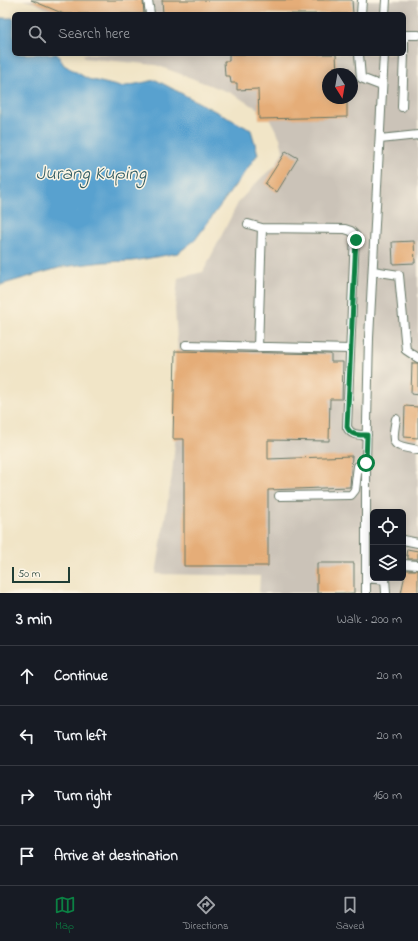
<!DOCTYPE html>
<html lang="en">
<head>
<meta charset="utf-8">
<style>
  :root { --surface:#171b24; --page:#242831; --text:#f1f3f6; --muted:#9ea1a6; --line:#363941; --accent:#0b8043 }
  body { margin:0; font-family:"Indie Flower",sans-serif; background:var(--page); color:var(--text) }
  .controls { position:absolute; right:12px; bottom:12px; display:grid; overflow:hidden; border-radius:6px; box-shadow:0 2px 10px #0003 }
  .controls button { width:36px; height:36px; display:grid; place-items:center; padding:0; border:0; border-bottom:1px solid var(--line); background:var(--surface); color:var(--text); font:20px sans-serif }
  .compass { position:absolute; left:322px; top:68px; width:36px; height:36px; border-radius:50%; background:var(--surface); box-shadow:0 2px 10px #0003; rotate:169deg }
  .scale { position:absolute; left:12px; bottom:10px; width:58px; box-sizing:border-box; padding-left:4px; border:2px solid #1f3d34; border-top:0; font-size:11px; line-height:14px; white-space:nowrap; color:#1f3d34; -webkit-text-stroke:3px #fcf5e5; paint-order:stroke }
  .stop { position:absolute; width:12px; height:12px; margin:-9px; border:3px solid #0b8043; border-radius:50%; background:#fff }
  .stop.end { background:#0b8043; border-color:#fff; box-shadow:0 1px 4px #0008 }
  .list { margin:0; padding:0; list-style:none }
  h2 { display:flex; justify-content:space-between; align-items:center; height:52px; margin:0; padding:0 16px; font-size:17px }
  h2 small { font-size:13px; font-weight:400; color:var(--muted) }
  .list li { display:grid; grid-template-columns:26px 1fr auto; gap:12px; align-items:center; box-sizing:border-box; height:60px; padding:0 16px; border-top:1px solid var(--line) }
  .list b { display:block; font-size:15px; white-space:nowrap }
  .list em { font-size:13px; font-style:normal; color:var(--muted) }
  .icon { flex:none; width:22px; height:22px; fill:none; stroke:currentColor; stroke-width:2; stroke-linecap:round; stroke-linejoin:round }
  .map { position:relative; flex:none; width:418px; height:593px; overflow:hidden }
  .search { position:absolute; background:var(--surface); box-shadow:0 2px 10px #0003; left:12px; right:12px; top:12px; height:44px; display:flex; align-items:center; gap:10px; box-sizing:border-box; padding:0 14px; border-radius:6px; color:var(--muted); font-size:15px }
  .sheet { height:292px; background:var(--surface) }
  nav { display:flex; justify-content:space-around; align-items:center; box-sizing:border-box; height:56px; border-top:1px solid var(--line); background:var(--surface); font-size:11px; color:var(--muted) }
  nav a { display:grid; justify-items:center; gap:2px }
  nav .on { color:var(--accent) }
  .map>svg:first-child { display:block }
</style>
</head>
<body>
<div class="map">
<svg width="418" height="593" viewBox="0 0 418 593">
  <rect width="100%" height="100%" fill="#fcf5e5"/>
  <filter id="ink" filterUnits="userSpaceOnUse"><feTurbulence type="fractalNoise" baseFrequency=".025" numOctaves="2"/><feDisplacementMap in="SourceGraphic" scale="8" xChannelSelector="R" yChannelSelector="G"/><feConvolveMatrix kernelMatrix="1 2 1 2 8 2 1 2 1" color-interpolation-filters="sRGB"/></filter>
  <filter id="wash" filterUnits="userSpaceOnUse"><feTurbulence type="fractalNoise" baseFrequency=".012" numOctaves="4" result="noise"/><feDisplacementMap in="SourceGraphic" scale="16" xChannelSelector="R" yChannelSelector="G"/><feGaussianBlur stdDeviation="0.9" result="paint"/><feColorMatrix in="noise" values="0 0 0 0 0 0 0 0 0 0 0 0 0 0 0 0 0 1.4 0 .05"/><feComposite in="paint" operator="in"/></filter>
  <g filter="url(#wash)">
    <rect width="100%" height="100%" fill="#f1e5c7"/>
    <path fill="#cbc3b8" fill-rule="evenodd" d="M23,0H418V593H259L260,576L156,574L172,475L180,386L175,309L178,278L203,272L239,201L262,177L276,165L283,151L280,138L267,114L231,93L156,65L85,58L83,54H404V14H55L36,3ZM328,74H352V98H328ZM373,512H403V578H373Z"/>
    <path fill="#59a1cf" stroke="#3c6f82" d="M0,18H14V54H57L64,65L88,79L121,87L156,80L251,130L258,154L195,240L178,253L133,261L103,262L62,267L0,285Z"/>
    <g id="blocks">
      <path fill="#e5ad78" d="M31,0H143L144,14H64Z
        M162,0H352L353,14H163Z
        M229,54H336L337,74H328V98H347V117L259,119L258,89L237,90V83H231L230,76H225L224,61H229Z
        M286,151L298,158L277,192L265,184Z
        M414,241L415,263L393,264L392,242Z
        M175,351L331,354V362H343L342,399H330L329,441L268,440V459L352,456L350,487L268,490V566H184V439H173Z
        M412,363H418V395L411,394Z
        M405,406L418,407V438L404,437Z
        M407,549L418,551V559H408V556L406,555Z
        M317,563H354V593H317Z
        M406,570H418V593H401Z"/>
    </g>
  </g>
  <g filter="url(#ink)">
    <use href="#blocks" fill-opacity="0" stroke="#687867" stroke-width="1"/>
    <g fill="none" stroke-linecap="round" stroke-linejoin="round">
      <g stroke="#687867" stroke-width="10">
        <path id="minor" d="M148,0L150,14
          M361,14L362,0
          M385,14L386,0
          M404,35H418
          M404,51V35
          M359,54L361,78L382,86
          M402,107L404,54
          M380,139L418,135
          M248,224L262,228L345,229L351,231L355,235L347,427C351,436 359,435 367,435
          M373,271L399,275L406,350L418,358
          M186,345L350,349
          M258,347L262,228
          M396,419C391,447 392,445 418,450
          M279,496L351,495L355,490L358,466L366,463
          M403,540L418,543
          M403,564L418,565
          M366,578L385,580
          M385,578L386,593
          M366,593V463L369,338L384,54"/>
      </g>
      <use href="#minor" stroke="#fff" stroke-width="8"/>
    </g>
  </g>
  <g fill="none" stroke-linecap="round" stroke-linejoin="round" filter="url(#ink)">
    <path stroke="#0b8043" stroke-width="5" d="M356,240L347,427C351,436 359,435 367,435L366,463"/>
  </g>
  <g text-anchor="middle" stroke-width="3" stroke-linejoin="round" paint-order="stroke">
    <g font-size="19" font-style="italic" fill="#305b62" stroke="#fcf5e5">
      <text x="91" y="179">Jurang Kuping</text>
    </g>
  </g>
</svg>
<div class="controls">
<button><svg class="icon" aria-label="locate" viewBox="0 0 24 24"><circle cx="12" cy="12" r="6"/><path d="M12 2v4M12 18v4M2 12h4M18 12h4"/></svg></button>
<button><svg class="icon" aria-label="layers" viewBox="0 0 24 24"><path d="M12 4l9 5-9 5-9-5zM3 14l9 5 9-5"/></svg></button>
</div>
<svg class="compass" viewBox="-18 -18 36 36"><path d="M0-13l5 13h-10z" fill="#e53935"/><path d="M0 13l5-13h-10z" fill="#9ea1a6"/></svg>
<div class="scale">50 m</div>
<div class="stop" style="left:366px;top:463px"></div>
<div class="stop end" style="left:356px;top:240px"></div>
<div class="search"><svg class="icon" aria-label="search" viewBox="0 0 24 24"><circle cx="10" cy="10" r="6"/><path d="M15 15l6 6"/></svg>Search here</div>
</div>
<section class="sheet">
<h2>3 min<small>Walk · 200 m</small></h2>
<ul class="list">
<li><svg class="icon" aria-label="ahead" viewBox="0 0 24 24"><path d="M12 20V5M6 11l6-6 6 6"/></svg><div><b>Continue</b></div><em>20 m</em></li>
<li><svg class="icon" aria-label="left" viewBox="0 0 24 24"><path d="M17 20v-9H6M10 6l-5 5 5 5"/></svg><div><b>Turn left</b></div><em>20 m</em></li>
<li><svg class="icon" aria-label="right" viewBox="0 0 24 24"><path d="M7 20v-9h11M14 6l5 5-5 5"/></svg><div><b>Turn right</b></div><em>160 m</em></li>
<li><svg class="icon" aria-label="arrive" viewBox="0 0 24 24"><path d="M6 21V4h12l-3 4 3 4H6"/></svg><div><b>Arrive at destination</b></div></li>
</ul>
</section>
<nav>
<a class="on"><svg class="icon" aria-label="map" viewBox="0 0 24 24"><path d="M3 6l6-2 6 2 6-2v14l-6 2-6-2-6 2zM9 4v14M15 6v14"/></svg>Map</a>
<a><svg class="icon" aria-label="directions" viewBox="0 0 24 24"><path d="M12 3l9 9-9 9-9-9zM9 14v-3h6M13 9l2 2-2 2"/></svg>Directions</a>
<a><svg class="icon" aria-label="saved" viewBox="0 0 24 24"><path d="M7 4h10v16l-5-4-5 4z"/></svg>Saved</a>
</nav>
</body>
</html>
